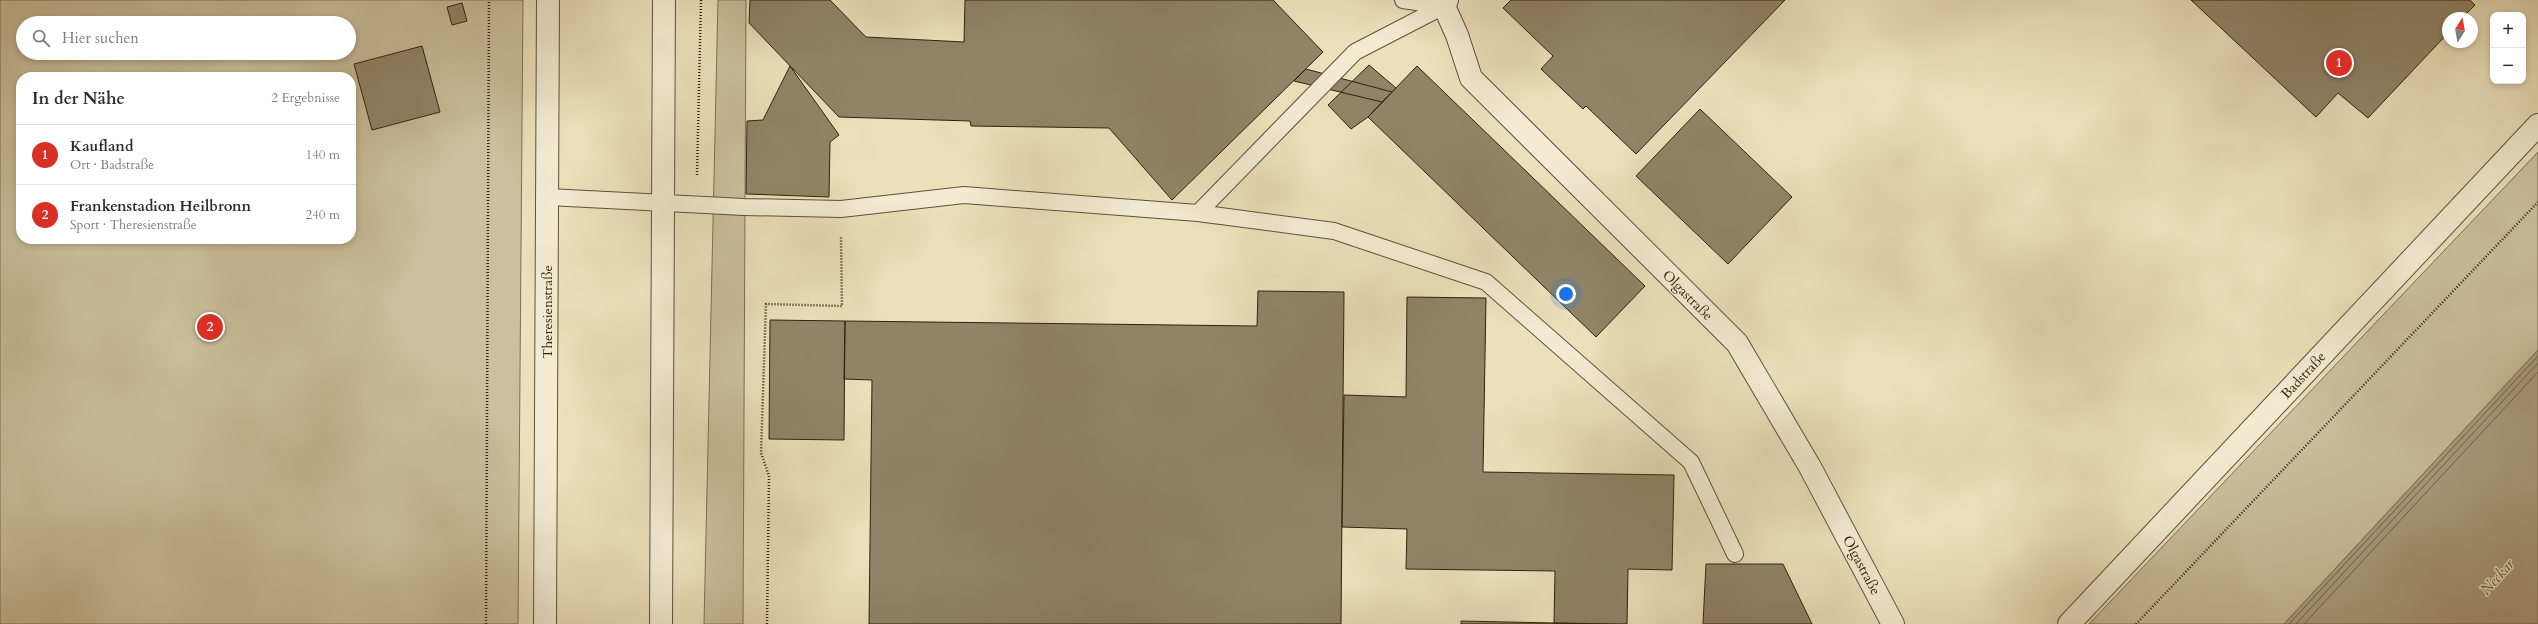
<!DOCTYPE html>
<html lang="de">
<head>
<meta charset="utf-8">
<style>
  :root { --surface:#fff; --page:#f2f2f3; --text:#2b2b33; --muted:#7c7c81; --line:#e1e1e2; --accent:#d93025 }
  body { margin:0; font-family:Cardo,serif; background:var(--page); color:var(--text) }
  .controls { position:absolute; right:12px; top:12px; display:grid; overflow:hidden; border-radius:8px; box-shadow:0 2px 6px #0003 }
  .controls button { width:36px; height:36px; display:grid; place-items:center; padding:0; border:0; border-bottom:1px solid var(--line); background:var(--surface); color:var(--text); font:20px sans-serif }
  .compass { position:absolute; left:2442px; top:12px; width:36px; height:36px; border-radius:50%; background:var(--surface); box-shadow:0 2px 6px #0003; rotate:11deg }
  .you { position:absolute; left:1566px; top:294px; width:14px; height:14px; margin:-10px; border:3px solid #fff; border-radius:50%; background:#1a73e8; box-shadow:0 0 0 6px #1a73e833 }
  .badge { display:grid; place-items:center; width:26px; height:26px; border-radius:50%; background:var(--accent); color:#fff; font-size:13px; font-weight:700 }
  .pin { position:absolute; translate:-50% -50%; border:2px solid #fff; box-shadow:0 1px 4px #0006 }
  .list { margin:0; padding:0; list-style:none }
  h2 { display:flex; justify-content:space-between; align-items:center; height:52px; margin:0; padding:0 16px; font-size:17px }
  h2 small { font-size:13px; font-weight:400; color:var(--muted) }
  .list li { display:grid; grid-template-columns:26px 1fr auto; gap:12px; align-items:center; box-sizing:border-box; height:60px; padding:0 16px; border-top:1px solid var(--line) }
  .list b { display:block; font-size:15px; white-space:nowrap }
  .list p { margin:0; font-size:13px; white-space:nowrap; color:var(--muted) }
  .list em { font-size:13px; font-style:normal; color:var(--muted) }
  .icon { flex:none; width:22px; height:22px; fill:none; stroke:currentColor; stroke-width:2; stroke-linecap:round; stroke-linejoin:round }
  .map { position:relative; flex:none; width:2538px; height:624px; overflow:hidden }
  .search { position:absolute; background:var(--surface); box-shadow:0 2px 6px #0003; left:16px; top:16px; width:340px; height:44px; display:flex; align-items:center; gap:10px; box-sizing:border-box; padding:0 14px; border-radius:22px; color:var(--muted); font-size:15px }
  .panel { position:absolute; background:var(--surface); box-shadow:0 2px 6px #0003; left:16px; top:72px; width:340px; height:172px; border-radius:16px }
  .map>svg:first-child { display:block }
</style>
</head>
<body>
<div class="map">
<svg width="2538" height="624" viewBox="0 0 2538 624">
  <rect width="100%" height="100%" fill="#ebe0ba"/>
  <filter id="stains"><feTurbulence type="fractalNoise" baseFrequency=".005" numOctaves="4"/><feColorMatrix values="0 0 0 0 .2 0 0 0 0 .09 0 0 0 0 .02 0 0 0 .5 -.17"/></filter>
  <radialGradient id="worn" r=".72"><stop offset=".6" stop-color="#630" stop-opacity="0"/><stop offset="1" stop-color="#630" stop-opacity=".3"/></radialGradient>
  <path fill="#cbc09d" stroke="#7c7056" fill-rule="evenodd" d="M0,0H523L518,624H0ZM23,23H349V53H23ZM21,77H351V239H21Z
    M718,0H746L743,624H704Z
    M2538,152V350L2284,624H2089Z"/>
  <path fill="#ab9f80" stroke="#796d53" d="M2538,350V624H2284Z"/>
  <g fill="none" stroke-linecap="round" stroke-linejoin="round">
    <path stroke="#6c6048" stroke-width="1" d="M2289,624L2538,356
      M2296,624L2538,363
      M2304,624L2538,372"/>
  </g>
  <path fill="#908468" stroke="#2e210f" d="M750,0H830L866,37L964,42L965,0H1273L1323,52L1172,200L1109,128L971,126L970,121L839,117L749,23Z
    M1511,0H1785L1636,154L1586,106L1583,109L1541,69L1553,56L1503,8Z
    M2191,0H2470L2475,5L2462,18H2448V33L2368,118L2338,93L2316,117Z
    M462,3L467,21L452,25L447,7Z
    M422,46L440,112L372,130L354,64Z
    M1369,65L1396,88L1368,117L1351,129L1328,105Z
    M790,66L839,135L830,142L829,197L746,194L747,121L763,120Z
    M1417,66L1645,286L1596,337L1368,117Z
    M1306,69L1392,92L1382,102L1294,81Z
    M1700,109L1792,197L1728,264L1636,176Z
    M1258,291L1344,292L1341,624H869L872,380L844,379L845,321L1257,326Z
    M1407,297L1486,298L1483,472L1674,475L1672,570L1628,569L1627,624L1554,623L1555,571L1406,569L1407,529L1342,527L1344,395L1406,397Z
    M770,320L845,321L844,440L769,439Z
    M1706,564H1783L1812,624H1703Z
    M1461,621L1554,623L1589,624H1461Z"/>
  <g fill="none" stroke-linecap="round" stroke-linejoin="round">
    <g stroke="#5d513a" stroke-width="18">
      <path id="service" d="M548,197L744,207L841,209L964,195L1198,213L1334,231L1486,282L1691,462L1735,554
        M1198,213L1355,52L1444,6L1403,0"/>
    </g>
    <g stroke="#5d513a" stroke-width="24">
      <path id="minor" d="M1447,0L1444,6L1457,35L1471,78L1737,343L1810,467L1893,624
        M545,624L548,0
        M661,624L664,0
        M2069,624L2538,125"/>
    </g>
    <path stroke="#2e210f" stroke-width="2.5" stroke-dasharray="1 2" stroke-linecap="butt" d="M697,175L701,0
      M486,624L489,0
      M767,624L769,476L761,453L766,304L842,306L841,237
      M2136,624L2538,202"/>
    <use href="#service" stroke="#f2ebd2" stroke-width="16"/>
    <use href="#minor" stroke="#f2ebd2" stroke-width="22"/>
  </g>
  <g text-anchor="middle" stroke-width="3" stroke-linejoin="round" paint-order="stroke">
    <g font-size="14" fill="#2e210f" stroke="#f2ebd2">
      <text transform="translate(1688 295) rotate(45)" y="5">Olgastraße</text>
      <text transform="translate(547 312) rotate(-90)" y="5">Theresienstraße</text>
      <text transform="translate(2303 375) rotate(-47)" y="5">Badstraße</text>
      <text transform="translate(1862 565) rotate(62)" y="5">Olgastraße</text>
    </g>
    <g font-size="15" font-style="italic" fill="#5a4d37" stroke="#f2ebd2">
      <text transform="translate(2497 577) rotate(-48)" y="5">Neckar</text>
    </g>
  </g>
  <rect width="100%" height="100%" filter="url(#stains)"/>
  <rect width="100%" height="100%" fill="url(#worn)"/>
</svg>
<div class="controls">
<button>+</button>
<button>−</button>
</div>
<svg class="compass" viewBox="-18 -18 36 36"><path d="M0-13l5 13h-10z" fill="#e53935"/><path d="M0 13l5-13h-10z" fill="#7c7c81"/></svg>
<div class="you"></div>
<div class="pin badge" style="left:2339px;top:63px">1</div>
<div class="pin badge" style="left:210px;top:327px">2</div>
<div class="search"><svg class="icon" aria-label="search" viewBox="0 0 24 24"><circle cx="10" cy="10" r="6"/><path d="M15 15l6 6"/></svg>Hier suchen</div>
<section class="panel">
<h2>In der Nähe<small>2 Ergebnisse</small></h2>
<ul class="list">
<li><span class="badge">1</span><div><b>Kaufland</b><p>Ort · Badstraße</p></div><em>140 m</em></li>
<li><span class="badge">2</span><div><b>Frankenstadion Heilbronn</b><p>Sport · Theresienstraße</p></div><em>240 m</em></li>
</ul>
</section>
</div>
</body>
</html>
